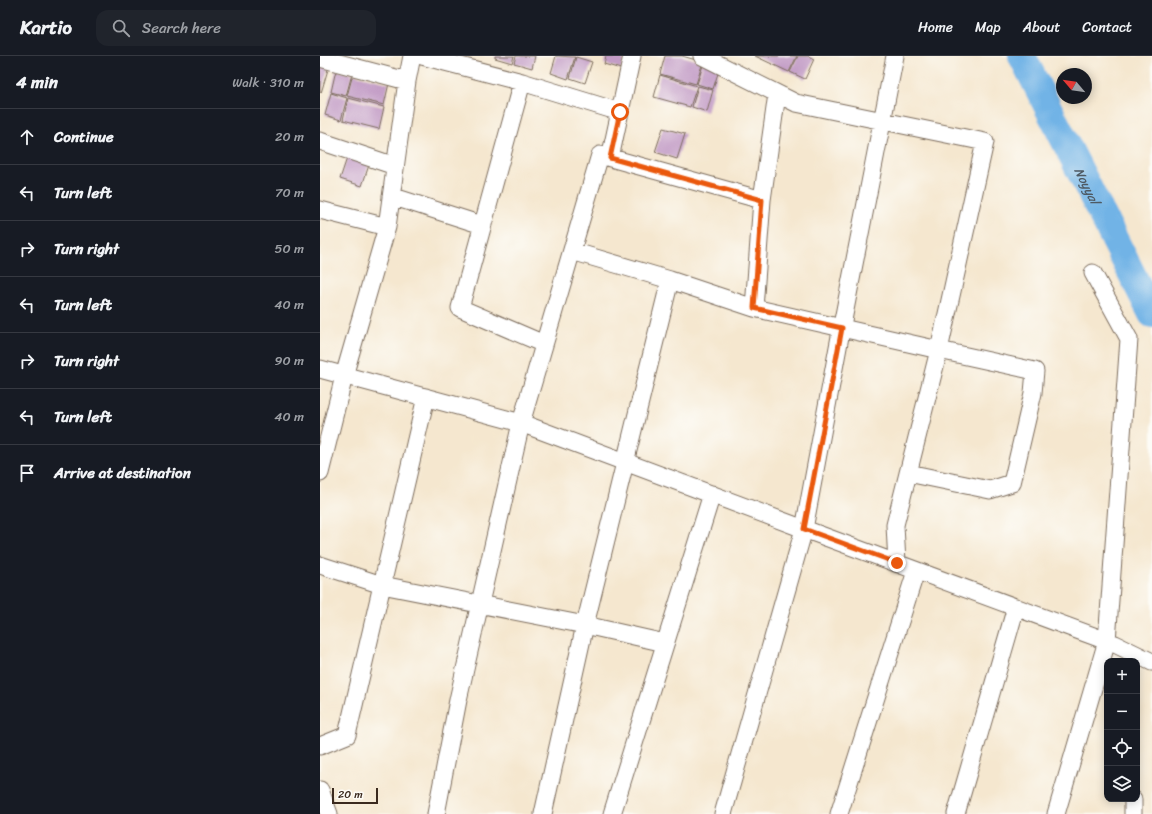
<!DOCTYPE html>
<html lang="en">
<head>
<meta charset="utf-8">
<style>
  :root { --surface:#171b24; --page:#20242c; --text:#f1f3f6; --muted:#9ea1a6; --line:#363941 }
  body { margin:0; font-family:Sriracha,sans-serif; background:var(--page); color:var(--text) }
  .controls { position:absolute; right:12px; bottom:12px; display:grid; overflow:hidden; border-radius:8px; box-shadow:0 2px 10px #0003 }
  .controls button { width:36px; height:36px; display:grid; place-items:center; padding:0; border:0; border-bottom:1px solid var(--line); background:var(--surface); color:var(--text); font:20px sans-serif }
  .compass { position:absolute; left:736px; top:12px; width:36px; height:36px; border-radius:50%; background:var(--surface); box-shadow:0 2px 10px #0003; rotate:299deg }
  .scale { position:absolute; left:12px; bottom:10px; width:46px; box-sizing:border-box; padding-left:4px; border:2px solid #3b2a1e; border-top:0; font-size:11px; line-height:14px; white-space:nowrap; color:#3b2a1e; -webkit-text-stroke:3px #fdfcf7; paint-order:stroke }
  .stop { position:absolute; width:12px; height:12px; margin:-9px; border:3px solid #ea580c; border-radius:50%; background:#fff }
  .stop.end { background:#ea580c; border-color:#fff; box-shadow:0 1px 4px #0008 }
  .list { margin:0; padding:0; list-style:none }
  h2 { display:flex; justify-content:space-between; align-items:center; height:52px; margin:0; padding:0 16px; font-size:17px }
  h2 small { font-size:13px; font-weight:400; color:var(--muted) }
  .list li { display:grid; grid-template-columns:26px 1fr auto; gap:12px; align-items:center; box-sizing:border-box; height:56px; padding:0 16px; border-top:1px solid var(--line) }
  .list b { display:block; font-size:15px; white-space:nowrap }
  .list em { font-size:13px; font-style:normal; color:var(--muted) }
  .icon { flex:none; width:22px; height:22px; fill:none; stroke:currentColor; stroke-width:2; stroke-linecap:round; stroke-linejoin:round }
  .map { position:relative; flex:none; width:832px; height:758px; overflow:hidden }
  header { display:flex; align-items:center; gap:24px; box-sizing:border-box; height:56px; padding:0 20px; background:var(--surface); border-bottom:1px solid var(--line) }
  header strong { font-size:19px }
  nav { display:flex; gap:22px; margin-inline-start:auto; font-size:14px }
  .search { width:280px; height:36px; background:var(--page); display:flex; align-items:center; gap:10px; box-sizing:border-box; padding:0 14px; border-radius:12px; color:var(--muted); font-size:15px }
  main { display:flex }
  aside { flex:1; background:var(--surface) }
  .map>svg:first-child { display:block }
</style>
</head>
<body>
<header>
<strong>Kartio</strong>
<div class="search"><svg class="icon" aria-label="search" viewBox="0 0 24 24"><circle cx="10" cy="10" r="6"/><path d="M15 15l6 6"/></svg>Search here</div>
<nav><a>Home</a><a>Map</a><a>About</a><a>Contact</a></nav>
</header>
<main>
<aside>
<h2>4 min<small>Walk · 310 m</small></h2>
<ul class="list">
<li><svg class="icon" aria-label="ahead" viewBox="0 0 24 24"><path d="M12 20V5M6 11l6-6 6 6"/></svg><div><b>Continue</b></div><em>20 m</em></li>
<li><svg class="icon" aria-label="left" viewBox="0 0 24 24"><path d="M17 20v-9H6M10 6l-5 5 5 5"/></svg><div><b>Turn left</b></div><em>70 m</em></li>
<li><svg class="icon" aria-label="right" viewBox="0 0 24 24"><path d="M7 20v-9h11M14 6l5 5-5 5"/></svg><div><b>Turn right</b></div><em>50 m</em></li>
<li><svg class="icon" aria-label="left" viewBox="0 0 24 24"><path d="M17 20v-9H6M10 6l-5 5 5 5"/></svg><div><b>Turn left</b></div><em>40 m</em></li>
<li><svg class="icon" aria-label="right" viewBox="0 0 24 24"><path d="M7 20v-9h11M14 6l5 5-5 5"/></svg><div><b>Turn right</b></div><em>90 m</em></li>
<li><svg class="icon" aria-label="left" viewBox="0 0 24 24"><path d="M17 20v-9H6M10 6l-5 5 5 5"/></svg><div><b>Turn left</b></div><em>40 m</em></li>
<li><svg class="icon" aria-label="arrive" viewBox="0 0 24 24"><path d="M6 21V4h12l-3 4 3 4H6"/></svg><div><b>Arrive at destination</b></div></li>
</ul>
</aside>
<div class="map">
<svg width="832" height="758" viewBox="0 0 832 758">
  <rect width="100%" height="100%" fill="#fdfcf7"/>
  <filter id="ink" filterUnits="userSpaceOnUse"><feTurbulence type="fractalNoise" baseFrequency=".025" numOctaves="2"/><feDisplacementMap in="SourceGraphic" scale="8" xChannelSelector="R" yChannelSelector="G"/><feConvolveMatrix kernelMatrix="1 2 1 2 8 2 1 2 1" color-interpolation-filters="sRGB"/></filter>
  <filter id="wash" filterUnits="userSpaceOnUse"><feTurbulence type="fractalNoise" baseFrequency=".012" numOctaves="4" result="noise"/><feDisplacementMap in="SourceGraphic" scale="16" xChannelSelector="R" yChannelSelector="G"/><feGaussianBlur stdDeviation="0.9" result="paint"/><feColorMatrix in="noise" values="0 0 0 0 0 0 0 0 0 0 0 0 0 0 0 0 0 1.4 0 .05"/><feComposite in="paint" operator="in"/></filter>
  <g filter="url(#wash)">
    <rect width="100%" height="100%" fill="#f5e7cf"/>
    <g fill="none" stroke-linecap="round" stroke-linejoin="round">
      <path stroke="#71b3e6" stroke-width="28" id="s1" d="M702,0L832,258"/>
    </g>
    <g id="blocks">
      <path fill="#c39cc6" d="M175,0H194L192,7L175,2Z
        M196,0H215L212,12L194,7Z
        M236,0L255,1L248,23L231,17Z
        M286,0H305L301,13L284,8Z
        M345,0H362L383,6L376,28L340,18Z
        M435,0H477L469,16Z
        M478,0H488L494,3L485,23L470,16Z
        M256,1L272,6L265,27L250,22Z
        M384,6L400,11L393,33L377,28Z
        M0,7L9,10L1,37L0,36Z
        M16,14L32,18L26,40L11,36Z
        M33,18L69,27L64,49L27,40Z
        M340,19L377,30L370,51L334,41Z
        M378,30L393,34L387,56L372,51Z
        M11,37L27,42L21,64L5,59Z
        M28,42L64,51L59,73L23,64Z
        M343,72L365,78L357,103L335,96Z
        M29,96L51,103L42,130L20,123Z"/>
    </g>
  </g>
  <g filter="url(#ink)">
    <use href="#blocks" fill-opacity="0" stroke="#7c6c5c" stroke-width="1"/>
    <g fill="none" stroke-linecap="round" stroke-linejoin="round">
      <g stroke="#7c6c5c" stroke-width="19">
        <path id="minor" d="M102,0L202,26L140,252L224,288
          M382,0L476,47L665,86L619,294L715,315L713,337L692,427L670,434L588,417
          M0,2L87,25L67,171L24,320L0,417
          M87,25L92,0
          M202,26L300,56
          M0,85L75,110
          M290,102L312,0
          M71,140L162,169
          M442,144L457,38
          M0,154L67,171
          M252,195L350,224L434,252
          M0,313L201,367L484,473L795,588L832,606
          M0,509L62,529L265,569L345,587
          M0,690L27,679L106,341
          M0,734L9,758
          M116,758L138,644L201,367L280,99L442,144L434,252L619,294L575,469L577,507
          M223,758L265,569L350,224
          M292,758L392,438
          M403,758L484,473L524,259L575,0
          M519,758L596,515
          M636,758L696,551
          M736,758L787,585L809,283L773,217
          M813,758V743"/>
      </g>
      <use href="#minor" stroke="#fff" stroke-width="17"/>
    </g>
  </g>
  <g fill="none" stroke-linecap="round" stroke-linejoin="round" filter="url(#ink)">
    <path stroke="#ea580c" stroke-width="5" d="M300,56L290,102L442,144L434,252L522,272L484,473L577,507"/>
  </g>
  <g text-anchor="middle" stroke-width="3" stroke-linejoin="round" paint-order="stroke">
    <g font-size="13" font-style="italic" fill="#4e5a64" stroke="#fdfcf7">
      <text dy="5" stroke="none"><textPath href="#s1" startOffset="145">Noyyal</textPath></text>
    </g>
  </g>
</svg>
<div class="controls">
<button>+</button>
<button>−</button>
<button><svg class="icon" aria-label="locate" viewBox="0 0 24 24"><circle cx="12" cy="12" r="6"/><path d="M12 2v4M12 18v4M2 12h4M18 12h4"/></svg></button>
<button><svg class="icon" aria-label="layers" viewBox="0 0 24 24"><path d="M12 4l9 5-9 5-9-5zM3 14l9 5 9-5"/></svg></button>
</div>
<svg class="compass" viewBox="-18 -18 36 36"><path d="M0-13l5 13h-10z" fill="#e53935"/><path d="M0 13l5-13h-10z" fill="#9ea1a6"/></svg>
<div class="scale">20 m</div>
<div class="stop" style="left:300px;top:56px"></div>
<div class="stop end" style="left:577px;top:507px"></div>
</div>
</main>
</body>
</html>
